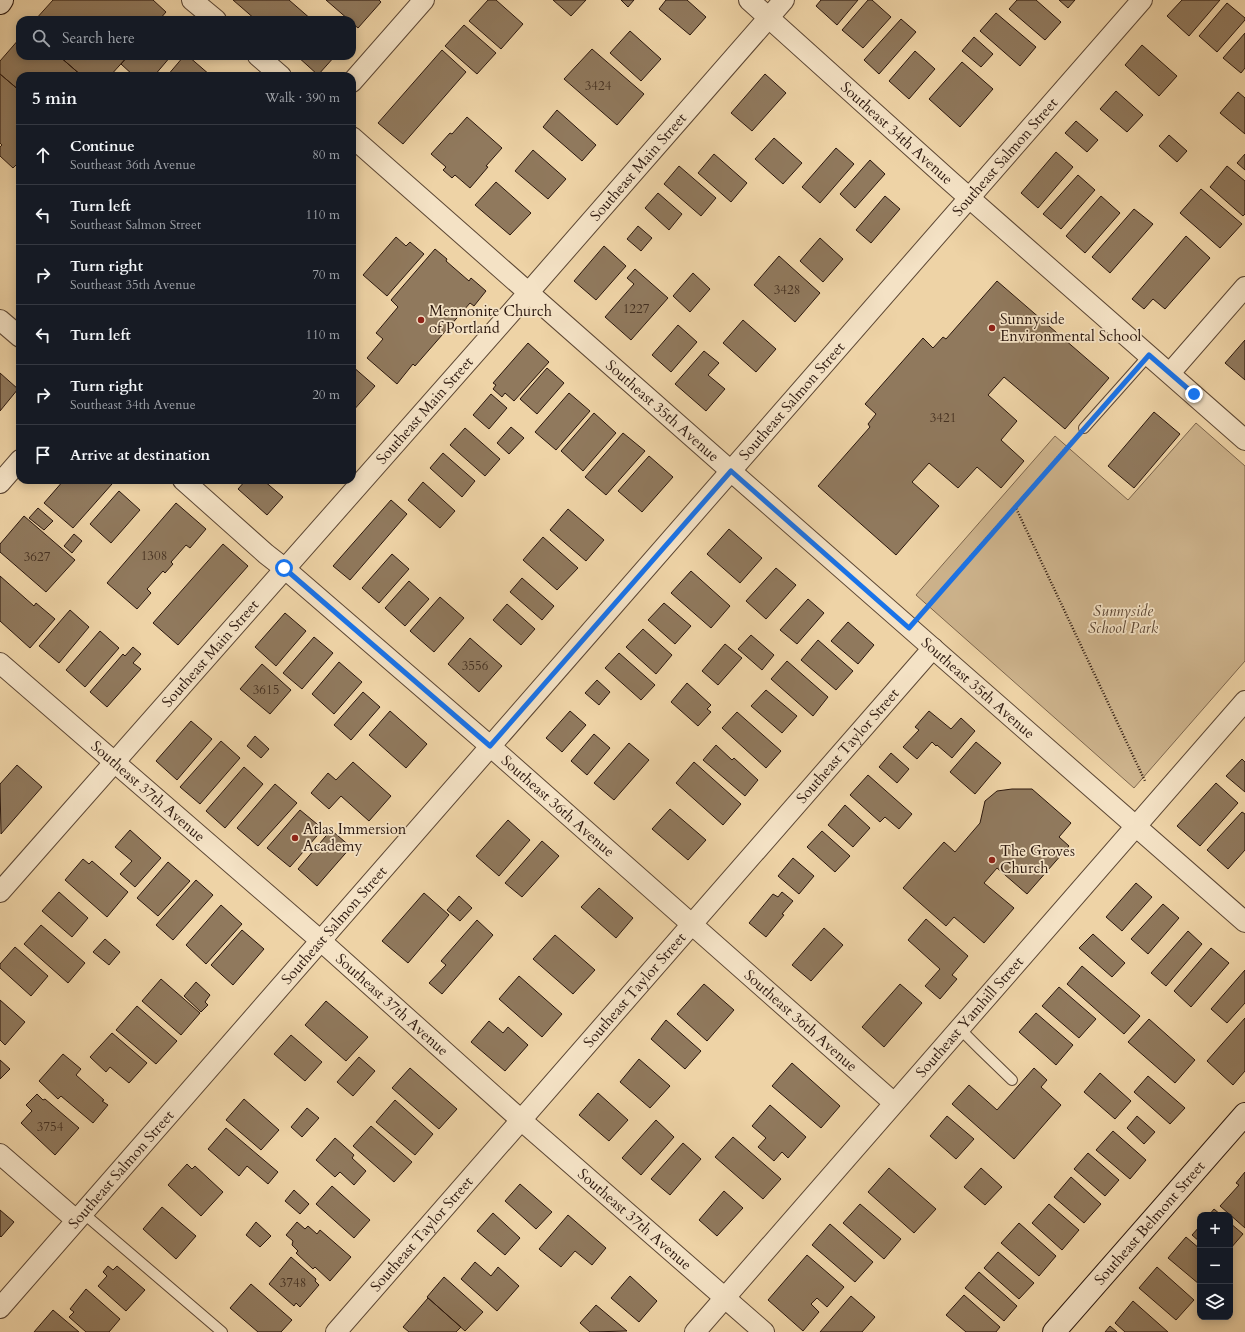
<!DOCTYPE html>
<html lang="en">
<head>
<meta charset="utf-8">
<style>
  :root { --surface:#171b24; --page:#242831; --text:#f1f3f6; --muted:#9ea1a6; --line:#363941 }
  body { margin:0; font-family:Cardo,serif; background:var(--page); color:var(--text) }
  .controls { position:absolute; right:12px; bottom:12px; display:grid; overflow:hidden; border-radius:8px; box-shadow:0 2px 10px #0003 }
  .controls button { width:36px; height:36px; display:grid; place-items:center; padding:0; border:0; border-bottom:1px solid var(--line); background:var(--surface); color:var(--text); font:20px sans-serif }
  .stop { position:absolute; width:12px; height:12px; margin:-9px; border:3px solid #1a73e8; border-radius:50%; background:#fff }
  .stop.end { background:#1a73e8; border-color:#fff; box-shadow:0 1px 4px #0008 }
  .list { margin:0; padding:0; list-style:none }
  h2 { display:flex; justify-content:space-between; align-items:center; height:52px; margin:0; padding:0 16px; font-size:17px }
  h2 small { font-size:13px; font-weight:400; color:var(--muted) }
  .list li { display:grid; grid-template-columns:26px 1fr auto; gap:12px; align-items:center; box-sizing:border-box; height:60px; padding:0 16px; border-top:1px solid var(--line) }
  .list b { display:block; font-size:15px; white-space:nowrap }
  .list p { margin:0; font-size:13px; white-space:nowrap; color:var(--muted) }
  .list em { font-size:13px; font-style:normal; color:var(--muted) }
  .icon { flex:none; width:22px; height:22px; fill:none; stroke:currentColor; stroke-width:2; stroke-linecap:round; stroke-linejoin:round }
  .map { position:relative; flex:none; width:1245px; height:1332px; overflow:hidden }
  .search { position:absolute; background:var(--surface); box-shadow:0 2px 10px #0003; left:16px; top:16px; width:340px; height:44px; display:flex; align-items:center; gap:10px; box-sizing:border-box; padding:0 14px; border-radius:12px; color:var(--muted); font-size:15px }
  .panel { position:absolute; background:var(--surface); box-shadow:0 2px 10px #0003; left:16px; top:72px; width:340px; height:412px; border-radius:12px }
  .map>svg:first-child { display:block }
</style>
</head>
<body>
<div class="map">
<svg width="1245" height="1332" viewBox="0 0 1245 1332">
  <rect width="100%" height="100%" fill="#eed3a6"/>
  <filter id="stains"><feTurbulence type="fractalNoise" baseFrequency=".005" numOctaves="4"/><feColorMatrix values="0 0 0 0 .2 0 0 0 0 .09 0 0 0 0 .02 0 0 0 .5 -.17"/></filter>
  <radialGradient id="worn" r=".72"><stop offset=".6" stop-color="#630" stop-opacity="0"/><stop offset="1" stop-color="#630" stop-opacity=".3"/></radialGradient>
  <path fill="#cdb38c" stroke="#7c654c" d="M1196,423L1245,466V661L1134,788L916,595L1055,436L1128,500Z"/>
  <path fill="#90795d" stroke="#2b170d" d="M53,0H153L166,12L159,20H35Z
    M233,0H289L312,20H256Z
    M326,0H379L381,2L358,28L352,23V20H349Z
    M488,0H496L523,24L501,49L469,21Z
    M553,0H586L571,16Z
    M621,0H634L628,7Z
    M666,0H687L706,17L690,35L659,9Z
    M821,0H858L837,25L816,6Z
    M868,0H872L891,17L863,48L842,30Z
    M1017,0H1036L1061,22L1045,40L1009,9Z
    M1059,0H1075L1068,8Z
    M1182,0H1220L1189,36L1167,16Z
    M1227,3L1245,18V20L1217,52L1199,36Z
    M996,13L1036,47L1020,66L980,31Z
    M901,19L916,32L879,74L864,60Z
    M464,25L496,53L477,74L445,46Z
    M630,31L661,59L641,81L610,53Z
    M1245,33V68L1241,73L1223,58Z
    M974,37L993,54L981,67L962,51Z
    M20,38V56H59L82,76H20V91L0,74V61Z
    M1142,45L1177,76L1159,96L1125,65Z
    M592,49L644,94L617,125L564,79Z
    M442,50L466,72L403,144L378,123Z
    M915,51L935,69L909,99L889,81Z
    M59,56H128L110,76H82Z
    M128,56H171L154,76H134L121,64Z
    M184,56H188L210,75L167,76Z
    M297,56H335L318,75Z
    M962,62L993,89L960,127L929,99Z
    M0,74L20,91V161L13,168L0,156V147L2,145L0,143Z
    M765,74L786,93L752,131L731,113Z
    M1116,91L1143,115L1127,132L1100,109Z
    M1238,92L1245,98V134L1220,113Z
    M557,110L596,145L582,161L543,127Z
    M467,117L502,148L486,166L488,167L470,188L455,175L452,178L443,170L446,167L431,154L450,133L452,134Z
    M1076,121L1098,140L1087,152L1065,133Z
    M1169,135L1187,151L1177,162L1159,146Z
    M774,138L802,163L783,184L755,159Z
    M836,148L854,164L820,203L802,187Z
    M533,150L566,179L548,199L515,171Z
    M1056,152L1073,167L1038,208L1021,193Z
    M714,154L747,183L731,202L698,173Z
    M1245,154V170L1237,163Z
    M870,160L885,174L855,208L840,194Z
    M679,166L716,198L701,216L664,184Z
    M1227,166L1245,181V214L1243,216L1210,187Z
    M1078,175L1095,190L1061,229L1043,214Z
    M496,182L531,213L510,235L475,205Z
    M1201,189L1242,224L1220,248L1180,213Z
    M658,193L682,214L669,230L645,208Z
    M885,196L900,209L871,243L856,230Z
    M1101,196L1120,213L1085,253L1066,236Z
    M1134,209L1153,224L1110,273L1092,257Z
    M638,226L652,238L641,251L627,239Z
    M1186,236L1210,258L1165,309L1153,299L1144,309L1132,299Z
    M396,237L406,246L410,242L424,254L387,296L363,275Z
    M820,238L843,259L823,282L800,261Z
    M604,246L626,266L596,300L574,281Z
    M435,249L447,259L446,261L469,281L471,278L486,291L474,306L470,303L415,366L413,364L397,384L367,358L383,339L376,333L398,307L391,300Z
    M779,256L820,293L795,322L754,285Z
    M635,269L668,298L631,340L605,317L634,284L627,278Z
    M693,273L710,289L690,312L673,296Z
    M997,281L1109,378L1065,429L1004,377L988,395L1017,421L1001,440L1024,461L1001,488L977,467L958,488L929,463L912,482L939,506L896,555L818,486L870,427L868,424L876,414L865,404L923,338L933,348L943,337L946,339Z
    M743,320L776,349L756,372L723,343Z
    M678,325L697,342L671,372L652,355Z
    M1245,340V380L1225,363Z
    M528,343L549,362L514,401L505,393L502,397L493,389L496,385L493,383Z
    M704,351L719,363L708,375L725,389L706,411L675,384Z
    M352,366L375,386L352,412Z
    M547,368L564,383L537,414L520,399Z
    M0,373L18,389L0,411Z
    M569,393L590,411L556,450L535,432Z
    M491,394L507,408L489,429L473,415Z
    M1154,412L1180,434L1134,488L1108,466Z
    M594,413L616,433L583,471L561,451Z
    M511,427L524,438L509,454L497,443Z
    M465,428L500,459L485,476L450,445Z
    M623,433L645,451L606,495L585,477Z
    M443,453L475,481L462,497L430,468Z
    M649,456L673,477L642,512L618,491Z
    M64,480H107L112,484L73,528L44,503Z
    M246,480H263L283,497L267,515L238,489Z
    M423,482L455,511L440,528L408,500Z
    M119,491L140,510L111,543L90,524Z
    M391,500L407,514L350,580L333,566Z
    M176,503L206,529L190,548L186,545L171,562L173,564L165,573L163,571L147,589L151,593L137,609L107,583Z
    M38,508L53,521L44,530L29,518Z
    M568,509L604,540L586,561L550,530Z
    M24,516L75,560L46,592L0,552V544Z
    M729,529L762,558L740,583L707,554Z
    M74,534L82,541L72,553L64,546Z
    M543,537L578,568L557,590L523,560Z
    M223,544L248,566L178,645L153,623Z
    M392,554L409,569L379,603L362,588Z
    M776,568L796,585L766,619L746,601Z
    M691,571L730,606L711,628L671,593Z
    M0,576L34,606L36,603L55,619L30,648L0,621Z
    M522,578L554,606L542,620L510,592Z
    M409,581L429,599L405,626L385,608Z
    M440,597L464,618L434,652L410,631Z
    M808,599L824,613L797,644L780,630Z
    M664,603L691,626L675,644L648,620Z
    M507,604L535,629L521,645L493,620Z
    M70,610L89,627L59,663L39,646Z
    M285,613L306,631L276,666L255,647Z
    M848,622L874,645L858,664L831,641Z
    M643,629L672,655L656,674L626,647Z
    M100,631L119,648L85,687L66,670Z
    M751,635L774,655L762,670L738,649Z
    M314,637L333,653L302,689L283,673Z
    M470,638L502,666L479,692L448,664Z
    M818,640L853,671L836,690L801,660Z
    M725,644L742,658L718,685L702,671Z
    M133,647L141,654L133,663L141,669L107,707L90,692L123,654L125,656Z
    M619,653L655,685L641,700L605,668Z
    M787,661L828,697L813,716L771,679Z
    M339,662L362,682L334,714L312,694Z
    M262,664L291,690L270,714L240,689Z
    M597,680L610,692L599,705L585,693Z
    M687,683L711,705L707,709L711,712L698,726L671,702Z
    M766,690L797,716L782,733L751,706Z
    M363,692L380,707L351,740L334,725Z
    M390,711L427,744L406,768L369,735Z
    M570,711L586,725L562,752L546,738Z
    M929,711L951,729L961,718L975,731L952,758L937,745L936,746L932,742L917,759L903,747L919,730L915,727Z
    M737,712L781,751L766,768L722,728Z
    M191,721L212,739L177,780L156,761Z
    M594,734L610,748L587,775L571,761Z
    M255,736L269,749L261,758L247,746Z
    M221,741L240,758L200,804L180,787Z
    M976,742L1001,763L975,794L950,772Z
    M629,743L649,760L614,800L594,783Z
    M716,745L732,760L734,758L758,780L745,796L703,760Z
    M891,753L909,769L897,783L879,767Z
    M1242,759L1245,762V792L1226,776Z
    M353,762L391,796L369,821L341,796L329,809L311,793L328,773L336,780Z
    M694,762L741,804L723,825L676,783Z
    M17,765L42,787L1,834L0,784Z
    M244,767L263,784L225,828L206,811Z
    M868,775L912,814L899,829L885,817L880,822L850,795Z
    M1216,783L1238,803L1200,846L1177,826Z
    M275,784L297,803L258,846L237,828Z
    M1012,789H1032L1071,823L1059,837L1069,846L1027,894L997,868L984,883L1014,908L984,943L954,917L946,926L903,888L944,842L955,852L980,823L985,801L997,791Z
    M845,805L870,828L853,847L828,825Z
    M670,809L706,840L688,860L652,829Z
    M300,810L323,829L290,867L267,848Z
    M1242,812L1245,814V850L1228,869L1207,850Z
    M508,820L530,840L499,876L476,856Z
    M130,830L161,858L135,887L120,874L132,861L115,847Z
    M331,830L351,847L317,886L298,869Z
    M822,831L850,856L835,872L807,847Z
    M542,841L559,856L522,897L505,883Z
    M793,858L814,876L799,894L778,876Z
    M83,859L89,864L92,861L128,892L107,917L65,880Z
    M168,862L190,881L158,916L137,898Z
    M196,880L213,895L173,940L156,925Z
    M1136,883L1152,897L1122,931L1106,917Z
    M599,888L633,918L616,938L581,907Z
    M59,892L88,918L72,937L42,911Z
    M782,892L793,901L782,914L784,915L766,937L749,923L773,894L778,897Z
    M424,893L449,915L408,963L382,941Z
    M459,896L472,908L460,921L447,910Z
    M1163,904L1179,918L1148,954L1131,939Z
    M221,905L242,924L206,964L186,945Z
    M926,919L968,956L952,975L957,979L940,999L925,986L940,969L908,940Z
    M477,920L493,935L442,994L429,983L446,965L441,961Z
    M41,925L85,963L68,983L24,944Z
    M824,928L843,945L811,981L792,965Z
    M242,930L264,949L233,985L211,965Z
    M1188,931L1202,944L1166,986L1151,973Z
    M1093,934L1125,963L1112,977L1079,948Z
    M555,935L595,970L573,994L533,959Z
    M105,939L120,952L109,965L93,952Z
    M15,947L48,976L31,996L0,968V964Z
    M1211,948L1229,963L1191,1007L1174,991Z
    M1082,966L1140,1016L1124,1034L1067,984Z
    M1245,970V1003L1227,1023L1211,1009Z
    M519,976L562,1014L542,1037L499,999Z
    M161,979L200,1013L181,1035L142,1001Z
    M196,982L210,995L205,1002L208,1005L201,1012L184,996Z
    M704,984L734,1010L707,1041L677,1014Z
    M900,984L922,1003L884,1047L862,1027Z
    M1059,987L1096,1019L1079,1038L1042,1006Z
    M0,1000L25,1022L5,1045L0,1040Z
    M326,1001L368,1037L346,1061L305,1025Z
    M137,1006L177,1041L156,1064L116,1030Z
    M1036,1013L1073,1045L1056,1065L1019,1032Z
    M1245,1018V1071L1233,1085L1207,1061Z
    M1149,1019L1195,1060L1175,1083L1128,1042Z
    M666,1020L701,1051L685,1069L651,1039Z
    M489,1021L503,1033L508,1027L528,1045L505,1071L471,1042Z
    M112,1033L147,1063L129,1083L110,1067L106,1072L90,1057Z
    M291,1035L322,1062L305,1081L274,1054Z
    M63,1054L81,1069L76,1075L104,1100L102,1101L108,1105L93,1123L61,1096L58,1099L39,1081Z
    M359,1057L375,1071L353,1096L337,1082Z
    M639,1059L670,1086L650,1108L620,1082Z
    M0,1060L10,1069L0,1079Z
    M792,1063L840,1106L821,1128L772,1086Z
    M410,1068L457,1109L439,1129L392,1088Z
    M1034,1068L1047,1080L1041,1087L1061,1105L1014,1159L952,1104L969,1085L997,1110Z
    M1100,1073L1131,1101L1115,1119L1084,1092Z
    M1148,1076L1185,1108L1170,1124L1134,1092Z
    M598,1093L628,1120L609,1141L579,1115Z
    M37,1094L43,1100L45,1099L79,1128L55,1155L21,1123L32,1111L26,1105Z
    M244,1099L279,1130L261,1150L226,1120Z
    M395,1100L433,1134L415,1155L376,1122Z
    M770,1105L806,1137L788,1158L782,1152L774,1161L758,1147L766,1138L752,1126Z
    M307,1108L319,1118L302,1137L291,1127Z
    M947,1116L974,1139L956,1159L930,1136Z
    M1137,1116L1155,1132L1144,1144L1127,1128Z
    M656,1120L674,1137L641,1175L622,1158Z
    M371,1126L412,1162L394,1182L353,1146Z
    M226,1128L278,1172L268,1184L247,1166L239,1176L208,1149Z
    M1113,1131L1146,1160L1130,1179L1096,1150Z
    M733,1137L781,1179L763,1199L715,1157Z
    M335,1138L354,1155L352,1158L366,1171L354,1185L340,1172L335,1177L316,1160Z
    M683,1143L701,1159L670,1195L651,1179Z
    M1088,1153L1119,1180L1105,1196L1074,1169Z
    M187,1164L192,1169L195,1166L223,1192L201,1216L168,1185Z
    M889,1168L936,1209L914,1233L868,1192Z
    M981,1168L1002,1187L985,1205L964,1187Z
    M1245,1172V1228L1220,1206L1239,1185L1236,1183Z
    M1071,1177L1101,1204L1084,1223L1054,1197Z
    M520,1184L552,1212L536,1229L505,1201Z
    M332,1186L370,1220L354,1238L316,1204Z
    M294,1190L309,1204L300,1214L285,1201Z
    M724,1191L743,1208L717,1236L699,1220Z
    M860,1204L901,1239L884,1259L843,1223Z
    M1049,1204L1079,1230L1062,1250L1032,1223Z
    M162,1207L196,1236L176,1259L143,1229Z
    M1214,1209L1221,1215H1209Z
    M0,1210L14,1222L1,1237L0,1236Z
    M493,1213L520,1238L505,1255L477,1231Z
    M568,1215L606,1248L592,1265L575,1251L561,1267L539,1249Z
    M256,1222L271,1236L260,1247L246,1235Z
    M297,1222L305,1229L308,1226L317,1234L320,1230L351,1257L330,1281L315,1267L313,1269L296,1253L298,1251L292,1245L293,1241L286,1235Z
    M1019,1223L1056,1256L1039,1276L1001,1243Z
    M1230,1223L1243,1234L1230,1249Z
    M830,1224L873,1262L855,1282L812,1245Z
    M1200,1226V1242L1192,1235Z
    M1186,1237L1200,1249V1283L1199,1284L1168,1258Z
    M998,1252L1034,1283L1019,1299L984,1268Z
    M807,1255L844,1287L827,1307L817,1298L811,1304L819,1312L803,1331L768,1300Z
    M291,1257L316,1279L315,1281L319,1285L300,1307L296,1303L294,1306L269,1284Z
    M475,1262L491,1276L498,1267L519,1286L497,1311L461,1279Z
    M108,1266L113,1270L117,1266L145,1290L126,1311L98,1286L107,1276L103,1272Z
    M1157,1267L1194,1300L1176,1320L1139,1288Z
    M979,1272L1017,1306L1004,1321L965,1288Z
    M630,1276L657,1301L639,1322L611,1298Z
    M444,1277L483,1312L465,1331L427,1297Z
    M251,1284L292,1320L281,1332H258L230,1308Z
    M86,1289L120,1319L109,1332H86L69,1317L74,1312L70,1309Z
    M964,1295L1000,1327L996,1332H966L946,1315Z
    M851,1296L875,1317L862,1332H820Z
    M428,1298L461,1327L456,1332H409L403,1327Z
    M1133,1301L1168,1332H1125L1115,1323Z
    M596,1305L627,1331L590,1332L580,1323Z
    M53,1310L79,1332H34Z
    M1110,1326L1117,1332H1105Z"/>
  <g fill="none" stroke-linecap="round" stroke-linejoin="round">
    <g stroke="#5c4633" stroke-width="12">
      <path id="lane" d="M1084,428L1149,355
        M959,1028L980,1049L1012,1080
        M83,1213L222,1332"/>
    </g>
    <g stroke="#5c4633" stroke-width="22">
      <g id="street">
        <path d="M192,0L216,20"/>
        <path id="s1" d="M749,0L950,181L1245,440"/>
        <path d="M258,56L281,76"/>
        <path d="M352,82L424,0"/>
        <path id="s2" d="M352,137L749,487L1245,922"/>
        <path d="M0,320L20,337"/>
        <path d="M1170,373L1245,287"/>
        <path id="s3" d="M183,480L266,554L284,568L490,746L894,1103"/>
        <path d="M0,483L20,460"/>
        <path id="s4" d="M0,663L321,941L521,1120L764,1332"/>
        <path id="s5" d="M0,892L529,292L784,0"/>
        <path d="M0,1154L76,1220"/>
        <path id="s6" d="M0,1308L1142,0"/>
        <path id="s7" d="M336,1332L933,648"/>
        <path id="s8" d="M695,1332L1245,701"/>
      </g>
    </g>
    <g stroke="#2b170d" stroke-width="24">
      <g id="secondary">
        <path d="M0,3L2,0"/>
        <path id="s9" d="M1054,1332L1245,1114"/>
      </g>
    </g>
    <path stroke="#2b170d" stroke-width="2.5" stroke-dasharray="1 2" stroke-linecap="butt" d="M1015,506L1145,781
      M923,611L1073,440"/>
    <use href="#lane" stroke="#f4e2c5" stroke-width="10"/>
    <use href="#street" stroke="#f4e2c5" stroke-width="20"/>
    <use href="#secondary" stroke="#f4e2c5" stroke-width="22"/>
  </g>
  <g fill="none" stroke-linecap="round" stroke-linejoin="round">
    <path stroke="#1a73e8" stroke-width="5" d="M284,568L490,746L731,471L909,628L1149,355L1194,394"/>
  </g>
  <g fill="#8f2418" stroke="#f4e2c5" stroke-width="1.5">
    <circle cx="421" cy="320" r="4"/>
    <circle cx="992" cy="328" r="4"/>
    <circle cx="295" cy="838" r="4"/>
    <circle cx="992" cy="860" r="4"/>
  </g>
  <g text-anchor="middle" stroke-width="3.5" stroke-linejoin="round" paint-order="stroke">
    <g font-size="13" fill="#443021">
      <text x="598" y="90">3424</text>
      <text x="787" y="294">3428</text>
      <text x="636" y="313">1227</text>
      <text x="943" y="422">3421</text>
      <text x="154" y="560">1308</text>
      <text x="37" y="561">3627</text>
      <text x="475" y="670">3556</text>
      <text x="266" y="694">3615</text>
      <text x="50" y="1131">3754</text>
      <text x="293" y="1287">3748</text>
    </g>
    <g font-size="15" fill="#2b170d" stroke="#f4e2c5">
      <text dy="5" stroke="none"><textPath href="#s1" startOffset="199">Southeast 34th Avenue</textPath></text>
      <text dy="5" stroke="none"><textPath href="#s6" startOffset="1528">Southeast Salmon Street</textPath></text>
      <text dy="5" stroke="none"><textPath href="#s5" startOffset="966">Southeast Main Street</textPath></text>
      <text dy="5" stroke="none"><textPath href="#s6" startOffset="1204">Southeast Salmon Street</textPath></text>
      <text dy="5" stroke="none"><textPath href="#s5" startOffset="642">Southeast Main Street</textPath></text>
      <text dy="5" stroke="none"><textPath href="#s2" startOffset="414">Southeast 35th Avenue</textPath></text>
      <text dy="5" stroke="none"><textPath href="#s5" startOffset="318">Southeast Main Street</textPath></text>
      <text dy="5" stroke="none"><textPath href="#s2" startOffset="834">Southeast 35th Avenue</textPath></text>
      <text dy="5" stroke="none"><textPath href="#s7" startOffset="778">Southeast Taylor Street</textPath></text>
      <text dy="5" stroke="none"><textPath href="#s4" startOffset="196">Southeast 37th Avenue</textPath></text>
      <text dy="5" stroke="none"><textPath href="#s3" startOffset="497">Southeast 36th Avenue</textPath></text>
      <text dy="5" stroke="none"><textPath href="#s6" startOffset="508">Southeast Salmon Street</textPath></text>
      <text dy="5" stroke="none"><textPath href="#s7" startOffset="454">Southeast Taylor Street</textPath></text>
      <text dy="5" stroke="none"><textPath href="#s4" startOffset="520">Southeast 37th Avenue</textPath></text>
      <text dy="5" stroke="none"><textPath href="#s8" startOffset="418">Southeast Yamhill Street</textPath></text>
      <text dy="5" stroke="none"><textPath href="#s3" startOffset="821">Southeast 36th Avenue</textPath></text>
      <text dy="5" stroke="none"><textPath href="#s6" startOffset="184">Southeast Salmon Street</textPath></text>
      <text dy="5" stroke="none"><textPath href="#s4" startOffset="844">Southeast 37th Avenue</textPath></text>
      <text dy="5" stroke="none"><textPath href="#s9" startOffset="145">Southeast Belmont Street</textPath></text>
      <text dy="5" stroke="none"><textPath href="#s7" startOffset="130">Southeast Taylor Street</textPath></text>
    </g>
    <g font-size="15" fill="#2b170d" stroke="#f4e2c5" text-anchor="start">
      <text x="429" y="316">Mennonite Church<tspan x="429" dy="17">of Portland</tspan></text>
      <text x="1000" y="324">Sunnyside<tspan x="1000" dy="17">Environmental School</tspan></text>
      <text x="303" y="834">Atlas Immersion<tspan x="303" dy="17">Academy</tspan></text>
      <text x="1000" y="856">The Groves<tspan x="1000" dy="17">Church</tspan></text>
    </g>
    <g font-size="15" font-style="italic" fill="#5c4633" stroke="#f4e2c5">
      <text x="1123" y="616">Sunnyside<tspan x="1123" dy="17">School Park</tspan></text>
    </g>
  </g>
  <rect width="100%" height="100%" filter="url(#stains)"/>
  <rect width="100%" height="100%" fill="url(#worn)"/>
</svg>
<div class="controls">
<button>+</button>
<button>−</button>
<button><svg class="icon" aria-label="layers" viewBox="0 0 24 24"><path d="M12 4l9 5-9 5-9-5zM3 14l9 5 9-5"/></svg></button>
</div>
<div class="stop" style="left:284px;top:568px"></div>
<div class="stop end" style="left:1194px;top:394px"></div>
<div class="search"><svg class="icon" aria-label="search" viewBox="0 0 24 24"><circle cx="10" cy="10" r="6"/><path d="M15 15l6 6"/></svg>Search here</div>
<section class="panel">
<h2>5 min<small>Walk · 390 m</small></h2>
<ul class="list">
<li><svg class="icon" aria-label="ahead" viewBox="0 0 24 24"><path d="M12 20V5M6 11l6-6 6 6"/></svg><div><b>Continue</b><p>Southeast 36th Avenue</p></div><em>80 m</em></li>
<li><svg class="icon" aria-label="left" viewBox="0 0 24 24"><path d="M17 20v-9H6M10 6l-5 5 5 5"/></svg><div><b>Turn left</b><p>Southeast Salmon Street</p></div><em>110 m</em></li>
<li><svg class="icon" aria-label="right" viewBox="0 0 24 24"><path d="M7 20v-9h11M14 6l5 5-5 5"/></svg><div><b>Turn right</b><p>Southeast 35th Avenue</p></div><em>70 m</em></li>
<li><svg class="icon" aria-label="left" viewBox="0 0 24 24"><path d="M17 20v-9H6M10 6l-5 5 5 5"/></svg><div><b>Turn left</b></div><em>110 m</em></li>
<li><svg class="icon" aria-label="right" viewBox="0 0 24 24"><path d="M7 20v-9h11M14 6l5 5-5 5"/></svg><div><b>Turn right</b><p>Southeast 34th Avenue</p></div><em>20 m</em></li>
<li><svg class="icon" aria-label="arrive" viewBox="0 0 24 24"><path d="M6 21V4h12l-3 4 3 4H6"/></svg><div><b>Arrive at destination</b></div></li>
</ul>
</section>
</div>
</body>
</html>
